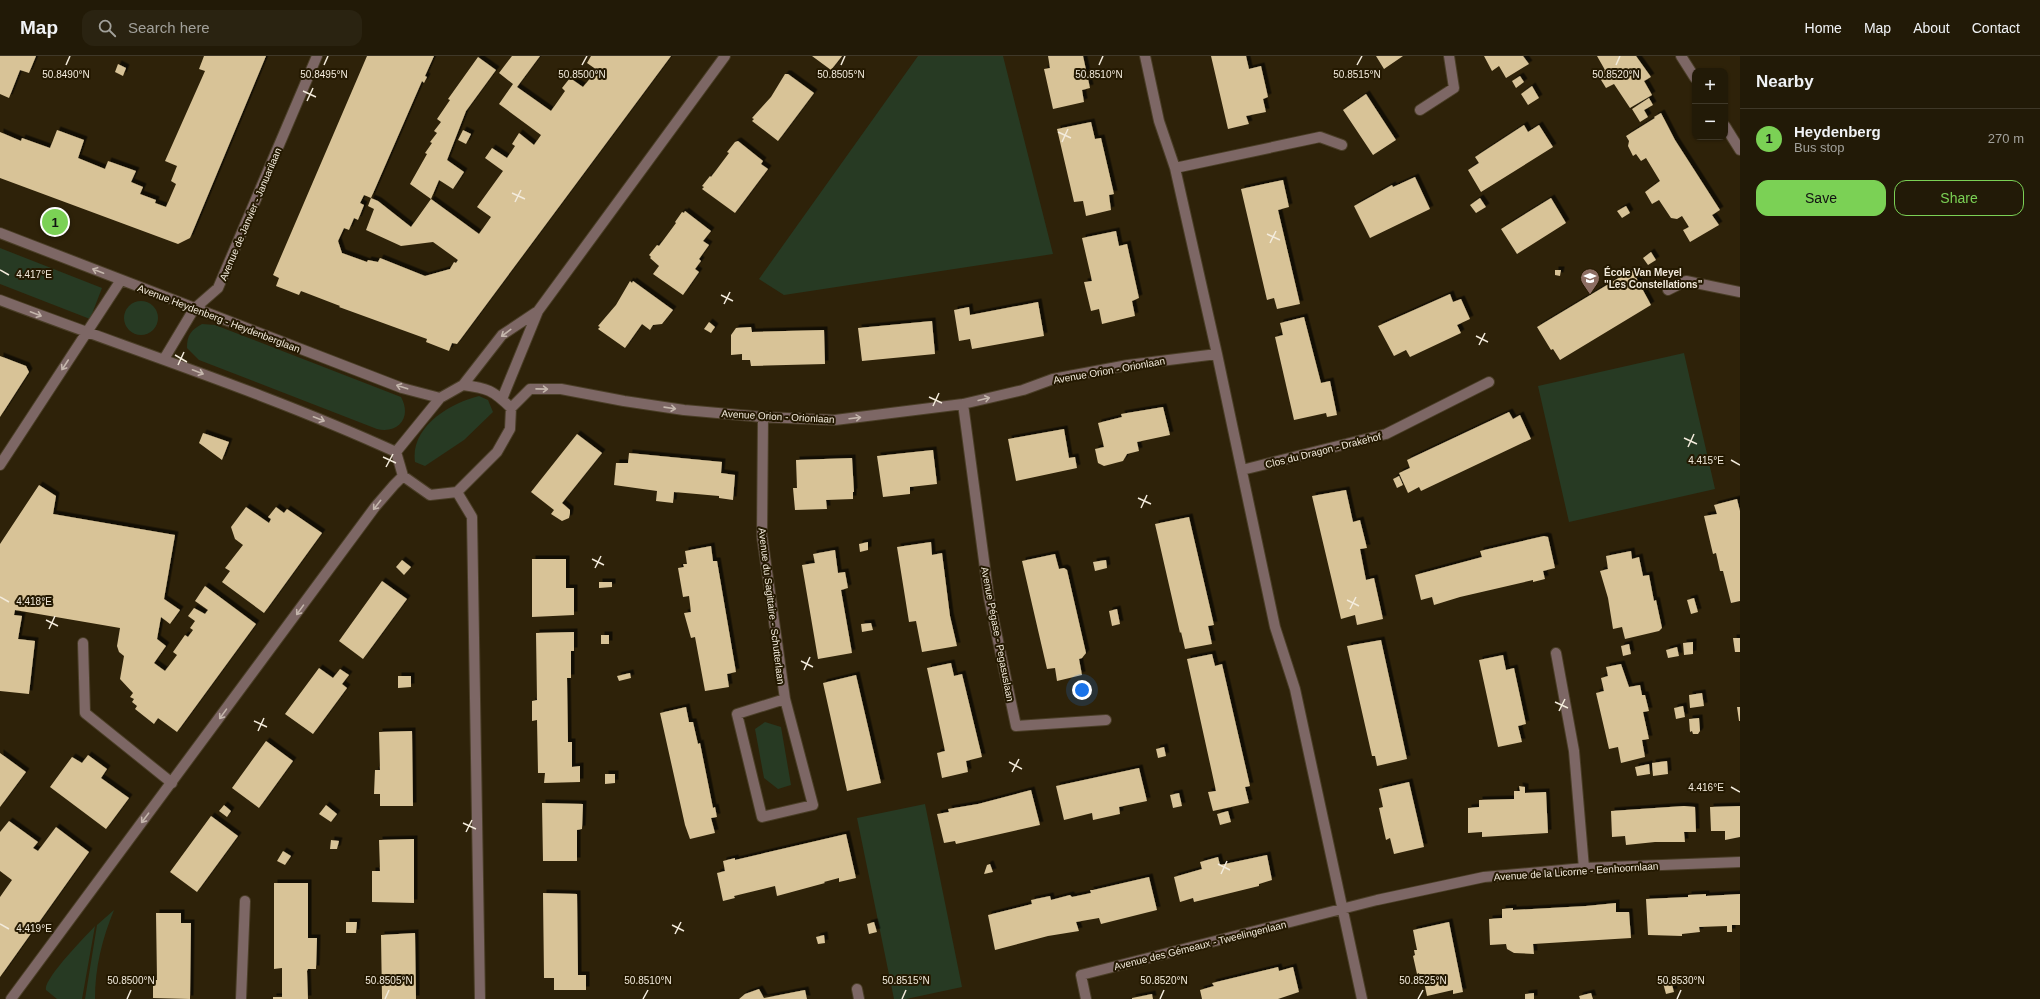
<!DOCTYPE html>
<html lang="en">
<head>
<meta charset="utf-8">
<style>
  :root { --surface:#221a07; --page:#2a2311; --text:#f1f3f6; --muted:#a2a19b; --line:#3f3828; --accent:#7bd155 }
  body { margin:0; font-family:Helvetica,sans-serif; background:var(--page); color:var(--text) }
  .controls { position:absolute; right:12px; top:12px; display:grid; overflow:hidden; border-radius:8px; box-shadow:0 1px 3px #0004 }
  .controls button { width:36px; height:36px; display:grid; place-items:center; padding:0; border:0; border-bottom:1px solid var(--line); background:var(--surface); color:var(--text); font:20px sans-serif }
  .you { position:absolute; left:1082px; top:634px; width:14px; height:14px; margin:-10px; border:3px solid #fff; border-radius:50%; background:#1a73e8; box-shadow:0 0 0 6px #1a73e833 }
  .badge { display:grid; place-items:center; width:26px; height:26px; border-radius:50%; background:var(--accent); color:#111; font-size:13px; font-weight:700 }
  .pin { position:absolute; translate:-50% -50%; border:2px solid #fff; box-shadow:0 1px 4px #0006 }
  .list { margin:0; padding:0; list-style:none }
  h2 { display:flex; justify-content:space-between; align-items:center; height:52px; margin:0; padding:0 16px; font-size:17px }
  h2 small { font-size:13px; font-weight:400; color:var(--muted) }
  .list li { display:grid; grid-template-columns:26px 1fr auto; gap:12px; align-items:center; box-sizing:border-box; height:60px; padding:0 16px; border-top:1px solid var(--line) }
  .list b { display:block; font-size:15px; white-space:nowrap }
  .list p { margin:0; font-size:13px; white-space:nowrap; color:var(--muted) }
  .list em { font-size:13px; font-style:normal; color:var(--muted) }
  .actions { display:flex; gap:8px; padding:12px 16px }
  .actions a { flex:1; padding:9px 0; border:1px solid var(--accent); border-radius:12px; text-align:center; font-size:14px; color:var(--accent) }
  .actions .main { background:var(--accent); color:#111 }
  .icon { flex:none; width:22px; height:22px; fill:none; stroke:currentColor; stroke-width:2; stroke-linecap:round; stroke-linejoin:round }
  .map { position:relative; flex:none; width:1740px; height:943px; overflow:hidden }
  header { display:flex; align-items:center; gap:24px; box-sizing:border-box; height:56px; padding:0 20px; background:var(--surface); border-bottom:1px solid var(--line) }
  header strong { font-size:19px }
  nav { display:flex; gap:22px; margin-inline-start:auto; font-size:14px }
  .search { width:280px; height:36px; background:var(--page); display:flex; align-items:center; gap:10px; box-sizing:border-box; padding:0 14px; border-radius:12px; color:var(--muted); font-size:15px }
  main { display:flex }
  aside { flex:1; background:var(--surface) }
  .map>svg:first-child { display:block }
</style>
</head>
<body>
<header>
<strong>Map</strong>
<div class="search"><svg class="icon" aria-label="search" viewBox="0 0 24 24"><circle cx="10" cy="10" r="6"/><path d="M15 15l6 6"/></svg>Search here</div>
<nav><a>Home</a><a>Map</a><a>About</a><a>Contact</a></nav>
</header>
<main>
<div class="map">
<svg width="1740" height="943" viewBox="0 0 1740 943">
  <defs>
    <filter id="shadow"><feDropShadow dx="3.5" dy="-3.5" stdDeviation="0" flood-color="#0009"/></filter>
  </defs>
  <rect width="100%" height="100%" fill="#2e2209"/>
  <path fill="#273a23" d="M918,0H1003L1053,198L784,239L759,223Z
    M0,192L102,232L90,263L0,228Z
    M124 262a17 17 0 1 1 34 0a17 17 0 1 1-34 0Z
    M202,268L215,269L401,341C412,361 399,378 377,373L199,304L187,292C187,279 191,274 202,268Z
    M1684,297L1715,433L1569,466L1538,330Z
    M479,340L488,344L493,356L464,384L425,410L415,406C410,371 450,347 479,340Z
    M765,666L781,671L791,729L778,733L764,722L755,673Z
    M925,748L962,931L906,943H894L857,762Z
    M114,854C102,883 95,912 95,943H85L97,869Z
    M95,870L82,943H57L46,934C43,923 86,880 95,870Z"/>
  <path fill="#d8c397" filter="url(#shadow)" d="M0,0H36L29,17L20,14L9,42L0,38Z
    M204,0H266L190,182L178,188L0,122V76L21,85L22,82L50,92L57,74L84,84L78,102L105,113L108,105L136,115L131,126L143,131L140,138L156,144L155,147L166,151L176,128L171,125L177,110L165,105L205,15L199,13Z
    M367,0H434L425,20L427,21L424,27L422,25L371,142L364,139L360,147L364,149L358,164L354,162L349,174L344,172L338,185L342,197L367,206L368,204L378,206L380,202L425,220L450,213L454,206L456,207L458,204L433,186L401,190L366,174L374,153L368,150L371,142L378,145L411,171L431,143L479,178L491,161L477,151L503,115L485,102L492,92L507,102L515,90L512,88L519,77L534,89L541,79L499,48L513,28L499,17L512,0H540L517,31L551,55L565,35L562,32L570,22L583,31L597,14L587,7L591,0H671L457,288L452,287L449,295L426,286L427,283L339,251L340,250L301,235L299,239L276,230L279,222L273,219Z
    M812,0H842L831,14Z
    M1048,0H1083L1090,32L1082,34L1084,46L1053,53L1044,13L1050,12Z
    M1211,0H1246L1249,13L1261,10L1268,41L1263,43L1266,56L1246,60L1249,68L1228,73Z
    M1376,0H1403L1384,13Z
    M1484,0H1523L1529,8L1506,22L1499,10L1492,15Z
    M1597,0H1636L1651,21L1644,25L1652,39L1630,52L1614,28L1606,32L1598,19L1605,14Z
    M478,1L496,14L466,55L447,104L464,116L453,133L439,124L431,143L410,128L427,98L425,97L432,87L430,86L437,77L434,75L441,66L437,63L450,44L448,43Z
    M118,8L126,12L123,20L115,16Z
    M785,18H788L814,37L778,85L752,65L754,63L752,62L771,41Z
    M1520,20L1524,26L1516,32L1512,25Z
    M1532,30L1539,42L1528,49L1521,38Z
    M1366,38L1396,84L1373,99L1343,54Z
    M1649,42L1653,49L1644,54L1648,61L1640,66L1632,53Z
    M1661,57L1675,84L1720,154L1712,159L1719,169L1690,186L1683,174L1689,171L1682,160L1677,163L1671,162L1659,144L1652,148L1645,136L1660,125L1646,102L1641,105L1636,98L1633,100L1628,90L1629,85L1626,80L1655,62L1654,61Z
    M1091,66L1095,83L1101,82L1114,138L1109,139L1111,154L1086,160L1083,145L1074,146L1057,73Z
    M1524,69L1528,76L1539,69L1553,91L1481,136L1468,114L1479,107L1475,101Z
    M463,74L471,78L466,88L458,84Z
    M738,85L763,105L761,108L768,113L735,157L702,133L704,131L702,130L710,120L711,121L729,97L727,96L735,86Z
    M1415,121L1430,153L1370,182L1354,150L1392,129L1393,131Z
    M1283,124L1289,151L1278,154L1300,248L1277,253L1274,242L1267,244L1241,133Z
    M1480,142L1486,151L1476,157L1470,149Z
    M1551,142L1566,167L1517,198L1501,173Z
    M1626,150L1630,157L1622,162L1617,155Z
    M685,155L711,175L703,185L709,189L699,203L701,205L695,213L699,216L683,239L653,218L659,210L650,202L651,201L649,199L657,189L659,190L676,167L675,166L682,156L684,157Z
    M1116,175L1119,190L1127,188L1139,242L1132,245L1135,260L1102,268L1099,253L1091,255L1084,226L1092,225L1082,182Z
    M1651,196L1656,204L1648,209L1643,202Z
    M1555,214H1561L1560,220L1555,219Z
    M1632,214L1651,249L1560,304L1553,293L1551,294L1537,271Z
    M630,225L632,227L633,225L673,254L662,268L653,269L650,274L642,268L625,292L598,273L600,271L598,270L616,249Z
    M1450,238L1453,246L1461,243L1470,263L1457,269L1461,277L1410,301L1406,294L1394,300L1378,270Z
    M1038,246L1044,280L972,293L970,283L959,285L954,254L969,251L970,259Z
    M1304,261L1321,327L1330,325L1337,359L1327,361L1326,357L1294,364L1275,281L1283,279L1280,267Z
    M932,265L935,298L862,305L858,272Z
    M709,266L715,271L711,277L704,273Z
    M751,271L752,276L824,274L825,308L751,310L750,304H742V298L731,299V279L736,272Z
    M0,300L26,310L29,316L0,361Z
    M1163,351L1170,379L1137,386L1139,395L1127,398L1123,405L1104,410L1098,407L1095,393L1104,391L1098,367L1122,361L1121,358Z
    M1509,356L1513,363L1520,359L1531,383L1421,435L1419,431L1408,437L1399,417L1410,412L1407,404Z
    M1064,373L1069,402L1075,401L1077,412L1016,425L1008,383Z
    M203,377L229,386L222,404L199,387Z
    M577,378L602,397L562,447L570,454V457L569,462L562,465L551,458L554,454L531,436Z
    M933,394L937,428L910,431V438L883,441L877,400Z
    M629,397L722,406L721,417L735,419L733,444L719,442V440L674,436L673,447L656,445L657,435L614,429L616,407H628Z
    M852,402L854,436H853V443L826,444L827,453L795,454L793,432H797L796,404Z
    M1399,420L1403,429L1397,432L1393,423Z
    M39,429L56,440L53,458L175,479L164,543L180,554L170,568L161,561L157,583L166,590L154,607L165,615L177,599L173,596L185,579L188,581L193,574L190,572L195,565L188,560L194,552L205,558L208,554L195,545L205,530L256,568L177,676L158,662L154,668L135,653L137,650L132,646L134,643L130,641L133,637L120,623L124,600L119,596L117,590L120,572L15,554L14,559L22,560L18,583L35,585L29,638L0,635V488Z
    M1346,434L1353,466L1360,464L1367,492L1360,493L1366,524L1374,522L1383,563L1357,569L1355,559L1341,563L1312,440Z
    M1737,443L1740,455V545L1731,547L1723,515H1720L1716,497L1713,498L1704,460L1717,458L1714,449Z
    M246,451L269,467L271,463L268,461L276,451L284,457L287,453L322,477L264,557L222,526L230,515L225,512L243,489L235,483L231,471Z
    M1189,461L1214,569L1208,570L1212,588L1185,593L1181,576L1180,577L1155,468Z
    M1544,480L1548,481L1555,512L1543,515L1545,523L1533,526V524L1460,541L1434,549L1432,541L1421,544L1415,519L1482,501L1480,495Z
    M868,486V494L860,496L859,488Z
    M931,486L932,499L942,497L950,560L957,590L922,596L916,565L909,566L897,491Z
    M711,490L713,505H717L736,616L727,618L729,631L705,635L695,581L691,582L684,557L691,556L689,540L683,541L678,512L684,511L683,508H687L685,495Z
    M835,494L838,517L845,516L848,532L841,534L852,597L818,603L802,509L815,507L813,498Z
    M1631,495L1632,503L1639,501L1643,520L1649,519L1654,545L1656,544L1662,572L1659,575L1625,583L1622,571L1613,573L1608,542L1600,515L1608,513L1606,500Z
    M1055,498L1059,513L1064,512L1067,514L1086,597L1082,602L1079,603L1082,619L1057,625L1055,612L1047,613L1022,505Z
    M532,503H566V532H574V559L532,561Z
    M402,504L411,511L404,519L396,511Z
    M1106,504L1107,512L1095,515L1093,506Z
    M382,525L407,543L363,603L339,585Z
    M599,526H612V531L599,532Z
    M1694,542L1698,556L1691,558L1687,544Z
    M1117,553L1120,568L1112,570L1109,555Z
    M871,567L873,574L862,576L861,568Z
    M574,576V595H571V622H567L568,686H572V711L580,710V726L544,727L545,717H538L537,664L532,665V645L537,644L536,577Z
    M601,579H609V588H601Z
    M1733,582H1740V596H1735Z
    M1381,584L1407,703L1377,710L1375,700H1372L1347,590Z
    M1693,586V598L1684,599L1683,587Z
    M1629,588L1631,598L1623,600L1621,590Z
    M1677,591L1679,600L1668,602L1666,594Z
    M1212,598L1215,610L1222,608L1250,730L1245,731L1249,747L1213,755L1208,736L1216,735L1187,603Z
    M1503,599L1506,614L1514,612L1526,668L1518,670L1522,686L1498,691L1479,604Z
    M951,607L954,620L962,618L982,701L966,705L968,716L942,722L937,697L945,695L927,612Z
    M1621,608L1629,631L1640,629L1642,639H1645L1649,655L1643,656L1649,683L1642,684L1645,701L1621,707L1618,691L1609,693L1596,637L1604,635L1601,622L1608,620L1606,611Z
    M319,612L333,622L340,613L349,619L342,628L347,632L313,678L285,658Z
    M630,617L631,622L619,625L617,620Z
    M856,619L881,727L847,735L823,627Z
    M398,620H411V631L398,632Z
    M1702,637L1704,650L1690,652L1689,639Z
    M1683,650L1685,661L1676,663L1674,652Z
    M686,651L689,666H693L698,688L700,687L713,752L715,751L717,761L711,762L715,777L690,783L685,769L660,657Z
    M1737,651H1740V665H1739Z
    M1699,662L1700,675L1698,678H1693L1692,675L1690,676L1689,663Z
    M412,675L413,750H380V738H374L375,714H380L379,676Z
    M266,685L293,705L259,752L232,732Z
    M1164,691L1166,700L1158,702L1156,693Z
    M0,697L26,716L0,751Z
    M88,699L107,713L101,722L129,742L106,773L50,731L72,701L82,707Z
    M1667,705L1668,718L1653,720L1652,707Z
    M1649,708L1650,718L1637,720L1635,711Z
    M1139,712L1147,745L1119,751L1120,758L1093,764L1092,757L1064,764L1056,730Z
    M605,718H615V727L605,728Z
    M1409,726L1424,791L1394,798L1390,782L1386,784L1382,766L1379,752L1383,751L1379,733Z
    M1519,730L1525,731V737L1546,736L1548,777L1482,781V776L1468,777V752L1479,751V744L1514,743V735H1520Z
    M1031,734L1040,769L956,788L955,785L944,787L937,758L949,756L948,753L978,748Z
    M1179,737L1182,750L1173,752L1170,739Z
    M542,747L583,748L582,773L577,774V805H543Z
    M224,749L231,755L227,761L219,755Z
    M326,749L337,758L331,766L319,758Z
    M1684,750L1695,751L1696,776H1684L1685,786H1655L1626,789L1625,780L1612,781L1611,755Z
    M1740,750V781L1725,784V775H1711L1710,751Z
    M1228,755L1231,766L1220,769L1217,758Z
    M211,760L238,780L197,836L170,816Z
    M9,765L38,786L33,792L38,795L56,771L89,796L0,921V841L12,824L0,815V776Z
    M846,778L856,822L839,826V822L824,826L825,827L777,840L775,830L734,840L735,842L723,845L717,817L725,815L723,805L735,802V804Z
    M414,783V847L372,846V815H380L379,784Z
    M331,784L339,785L337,793H330Z
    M283,795L291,800L285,809L277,805Z
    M1267,799L1272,824L1259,828V830L1194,846L1193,842L1180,846L1174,821L1202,813L1200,806L1218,801L1220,809Z
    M990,808L993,816L984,818L987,809Z
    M1149,821L1157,854L1101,868L1099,862L1076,866L1079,875L1048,880L995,894L988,859L1032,848L1031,844L1050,840L1051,844L1070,839L1072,841L1091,837L1090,834H1093Z
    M274,827H308V882H317L316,913H308L307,915L308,943H273V941H282V912L274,913Z
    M543,837L577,838L578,919H586V934H554V922H544Z
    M1706,838V840L1740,838V869H1732V876H1727V870L1699,871L1700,876L1682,878V880L1648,879L1646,843L1688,841V839Z
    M1616,847V856H1629L1631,882L1533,888L1534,898L1514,897L1507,893L1506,888L1490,889L1489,863L1502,862V853L1513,852V854L1586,850Z
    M156,857H181V867H191L190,943L153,942V924H157Z
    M346,866H357L356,877H346Z
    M874,866L877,876L869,878L867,868Z
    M1449,866L1463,936L1453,938V934L1427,940L1423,921L1420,922L1419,917L1417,918L1413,900L1415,899L1414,894H1417L1413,874Z
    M415,877L416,943H382L381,879Z
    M824,879L825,887L818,888L816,881Z
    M1278,911L1279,915L1293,911L1299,936L1278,943H1202L1200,934L1214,930L1212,927Z
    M1671,925L1674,936L1666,938L1663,927Z
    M759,933L764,942L805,934L807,943H739L745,938Z
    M1534,937V943H1525V938Z
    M1591,937L1593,943H1580L1579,940Z
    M1152,938L1153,943H1132V942Z"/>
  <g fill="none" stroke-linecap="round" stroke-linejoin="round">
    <g stroke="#4a3e27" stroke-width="12">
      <path id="service" d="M1668,234L1686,225L1740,236
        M83,587L85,657L172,727"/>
    </g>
    <g stroke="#4a3e27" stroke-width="12">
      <path id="minor" d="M1145,0L1159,65L1175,112L1217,298L1275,571L1295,633L1362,943
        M1681,0L1695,22
        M1420,54L1454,32L1449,0
        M1725,70L1740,94
        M1175,112L1320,81L1342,89
        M0,177L402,332L440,342
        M0,244C132,294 267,337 396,396
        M164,303L194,253L218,232L317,0
        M502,343L538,255L725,0
        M963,348L989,542L1016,670L1106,664
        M511,352L530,333H561L624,345L684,354L763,361L835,364L963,348L1023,334L1053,323L1128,309L1217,298
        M763,361L762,480L785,643L737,658L762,761L813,749L785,643
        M396,396L403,420L430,439L457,436L497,396L510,373L511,352C493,334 487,332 463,329
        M396,396L440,342L463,329L502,279L538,255
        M0,409L121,224
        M1242,414L1386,378L1489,326
        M457,436L472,461L480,943
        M1556,597L1574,695L1584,812
        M857,933L859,943
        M11,943L375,451L394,429L403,420
        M241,943L245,845
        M1086,943L1081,919L1377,844L1484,821L1584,812L1740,806"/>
    </g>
    <use href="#service" stroke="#7d6765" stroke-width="10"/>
    <use href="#minor" stroke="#7d6765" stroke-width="10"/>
  </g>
  <defs><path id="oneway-shaft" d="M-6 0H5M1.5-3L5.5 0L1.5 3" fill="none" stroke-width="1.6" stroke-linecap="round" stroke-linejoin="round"/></defs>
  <g stroke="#c4b6ac">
    <use href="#oneway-shaft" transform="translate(98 215) rotate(-159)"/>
    <use href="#oneway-shaft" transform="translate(36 258) rotate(21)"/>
    <use href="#oneway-shaft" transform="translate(506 277) rotate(143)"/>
    <use href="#oneway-shaft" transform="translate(65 309) rotate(123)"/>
    <use href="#oneway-shaft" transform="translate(198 316) rotate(21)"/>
    <use href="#oneway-shaft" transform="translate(402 331) rotate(-162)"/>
    <use href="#oneway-shaft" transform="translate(542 333) rotate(1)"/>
    <use href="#oneway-shaft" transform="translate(984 343) rotate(-14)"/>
    <use href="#oneway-shaft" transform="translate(670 352) rotate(8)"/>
    <use href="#oneway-shaft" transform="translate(855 362) rotate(-7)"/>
    <use href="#oneway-shaft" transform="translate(319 363) rotate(21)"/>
    <use href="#oneway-shaft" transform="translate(377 449) rotate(128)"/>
    <use href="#oneway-shaft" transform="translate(300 554) rotate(126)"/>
    <use href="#oneway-shaft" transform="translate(223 658) rotate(126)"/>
    <use href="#oneway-shaft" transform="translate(145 762) rotate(127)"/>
  </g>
  <path fill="none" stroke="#f3ebdc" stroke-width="1.5" d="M66,9L70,0M324,9L328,0M582,9L587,0M841,9L845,0M1099,9L1103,0M1357,9L1362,0M1616,9L1620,0M303,35L316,41M307,45L313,32M1058,76L1071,82M1062,86L1068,73M512,137L525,143M515,146L521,134M1267,178L1280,184M1270,187L1276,175M0,214L9,219M721,239L733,245M724,248L730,236M1476,280L1488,286M1479,289L1485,277M175,299L187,306M178,309L184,296M929,341L942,347M933,350L939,337M1684,382L1697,388M1688,391L1694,378M383,401L396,407M1731,404L1740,409M386,411L393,398M1138,442L1151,448M1141,452L1147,439M592,503L604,509M595,512L601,500M0,541L9,546M1347,544L1359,550M1350,553L1356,541M46,564L58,570M49,573L55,560M801,605L813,611M804,614L810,601M1555,646L1568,652M1559,655L1565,643M254,665L267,671M258,675L264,662M1009,706L1022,713M1012,716L1019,703M1731,731L1740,736M463,767L476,773M466,776L472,764M1218,808L1230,814M1221,818L1227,805M0,868L9,873M672,869L684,875M675,878L681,866M127,943L131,934M385,943L389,934M643,943L648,934M902,943L906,934M1160,943L1164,934M1418,943L1423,934M1677,943L1681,934"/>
  <defs>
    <g id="school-pin" transform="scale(1)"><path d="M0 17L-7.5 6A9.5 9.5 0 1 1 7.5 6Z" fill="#8d6e63" stroke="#241901"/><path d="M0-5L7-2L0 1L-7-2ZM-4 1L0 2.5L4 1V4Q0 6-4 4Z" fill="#fff"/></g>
  </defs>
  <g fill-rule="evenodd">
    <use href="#school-pin" x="1590" y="222"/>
  </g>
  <g text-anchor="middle" stroke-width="4" stroke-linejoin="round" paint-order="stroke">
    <g font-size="10" fill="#f3ebdc" stroke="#241901">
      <text transform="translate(250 158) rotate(-67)" y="4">Avenue de Janvier - Januarilaan</text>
      <text transform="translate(219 262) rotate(21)" y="4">Avenue Heydenberg - Heydenberglaan</text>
      <text transform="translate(1109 314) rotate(-10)" y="4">Avenue Orion - Orionlaan</text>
      <text transform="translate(778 360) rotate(3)" y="4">Avenue Orion - Orionlaan</text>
      <text transform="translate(1323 394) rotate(-14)" y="4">Clos du Dragon - Drakehof</text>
      <text transform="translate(772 550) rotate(83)" y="4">Avenue du Sagittaire - Schutterlaan</text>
      <text transform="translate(998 578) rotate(79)" y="4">Avenue Pégase - Pegasuslaan</text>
      <text transform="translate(1576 815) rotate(-4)" y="4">Avenue de la Licorne - Eenhoornlaan</text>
      <text transform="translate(1200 889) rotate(-14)" y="4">Avenue des Gémeaux - Tweelingenlaan</text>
    </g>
    <g font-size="10" font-weight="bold" fill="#f3ebdc" stroke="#241901" text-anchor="start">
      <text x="1604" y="220">École Van Meyel<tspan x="1604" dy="12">"Les Constellations"</tspan></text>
    </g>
  </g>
  <g font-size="10" text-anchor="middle" fill="#f3ebdc" stroke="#241901" stroke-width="4" stroke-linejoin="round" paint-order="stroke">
    <text x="66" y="22">50.8490°N</text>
    <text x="324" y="22">50.8495°N</text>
    <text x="582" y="22">50.8500°N</text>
    <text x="841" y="22">50.8505°N</text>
    <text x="1099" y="22">50.8510°N</text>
    <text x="1357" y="22">50.8515°N</text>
    <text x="1616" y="22">50.8520°N</text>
    <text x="34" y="222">4.417°E</text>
    <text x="1706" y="408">4.415°E</text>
    <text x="34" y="549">4.418°E</text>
    <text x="1706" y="735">4.416°E</text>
    <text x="34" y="876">4.419°E</text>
    <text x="131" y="928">50.8500°N</text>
    <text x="389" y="928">50.8505°N</text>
    <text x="648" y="928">50.8510°N</text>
    <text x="906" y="928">50.8515°N</text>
    <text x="1164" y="928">50.8520°N</text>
    <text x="1423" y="928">50.8525°N</text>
    <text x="1681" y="928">50.8530°N</text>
  </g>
</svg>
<div class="controls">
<button>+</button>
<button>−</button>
</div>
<div class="you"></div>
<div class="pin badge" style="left:55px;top:166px">1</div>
</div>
<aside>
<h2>Nearby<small></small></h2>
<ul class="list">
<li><span class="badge">1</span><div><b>Heydenberg</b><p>Bus stop</p></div><em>270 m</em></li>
</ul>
<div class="actions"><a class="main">Save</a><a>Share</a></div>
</aside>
</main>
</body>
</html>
